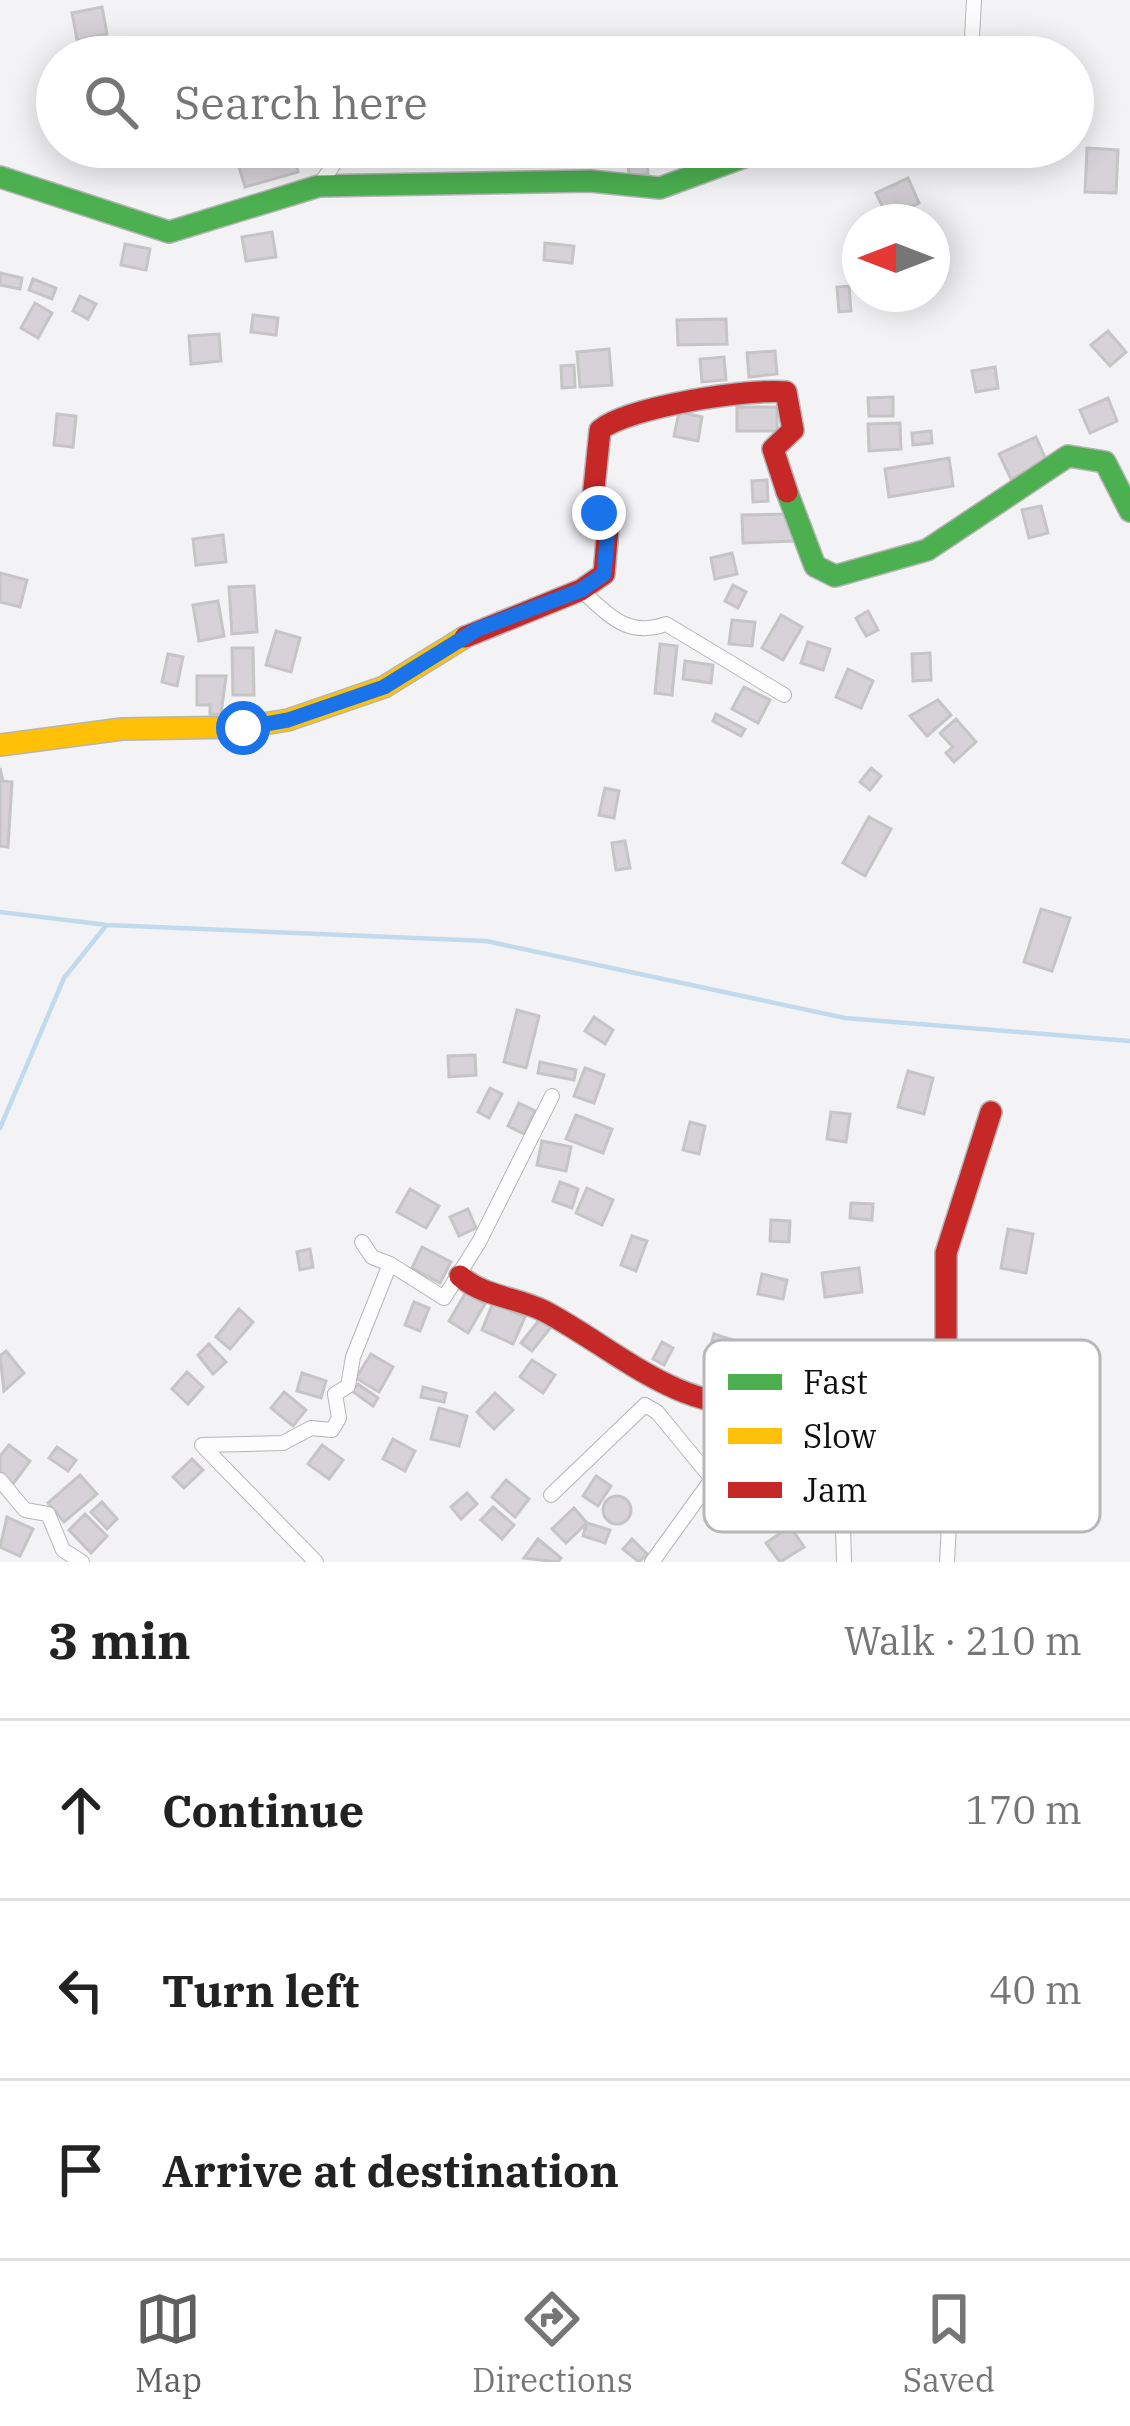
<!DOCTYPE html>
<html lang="en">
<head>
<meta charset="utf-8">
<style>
  :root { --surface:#fff; --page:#f2f2f2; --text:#222; --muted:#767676; --line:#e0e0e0; --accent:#5f5e60 }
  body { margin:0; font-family:"IBM Plex Serif",serif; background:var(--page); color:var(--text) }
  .compass { position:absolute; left:842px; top:204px; width:108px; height:108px; border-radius:50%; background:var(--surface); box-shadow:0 6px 30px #0003; rotate:270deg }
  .stop { position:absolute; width:36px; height:36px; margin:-27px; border:9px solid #1a73e8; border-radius:50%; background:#fff }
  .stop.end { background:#1a73e8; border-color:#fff; box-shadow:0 3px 12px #0008 }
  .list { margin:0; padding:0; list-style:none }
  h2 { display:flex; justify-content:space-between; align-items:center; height:156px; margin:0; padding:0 48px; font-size:51px }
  h2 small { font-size:39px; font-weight:400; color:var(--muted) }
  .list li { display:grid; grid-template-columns:78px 1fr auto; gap:36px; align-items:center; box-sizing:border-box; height:180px; padding:0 48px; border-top:3px solid var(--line) }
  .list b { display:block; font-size:45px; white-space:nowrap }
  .list em { font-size:39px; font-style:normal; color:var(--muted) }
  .icon { flex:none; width:66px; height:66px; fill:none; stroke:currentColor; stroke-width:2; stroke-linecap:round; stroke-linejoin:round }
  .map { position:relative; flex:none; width:1130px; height:1562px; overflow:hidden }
  .search { position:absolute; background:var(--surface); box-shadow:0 6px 30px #0003; left:36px; right:36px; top:36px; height:132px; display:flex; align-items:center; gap:30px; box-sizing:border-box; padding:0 42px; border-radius:66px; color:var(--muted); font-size:45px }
  .sheet { height:696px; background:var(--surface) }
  nav { display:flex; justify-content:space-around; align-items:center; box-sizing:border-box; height:168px; border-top:3px solid var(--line); background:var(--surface); font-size:33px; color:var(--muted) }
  nav a { display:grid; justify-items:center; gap:6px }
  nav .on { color:var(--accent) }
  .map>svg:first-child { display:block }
</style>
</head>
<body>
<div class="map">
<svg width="1130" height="1562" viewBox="0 0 1130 1562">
  <rect width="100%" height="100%" fill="#f3f2f4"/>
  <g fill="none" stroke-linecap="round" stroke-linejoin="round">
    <path stroke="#c1daee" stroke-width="4.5" d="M0,912L107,925L486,941L845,1018L1130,1041
      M0,1128L64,978L105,927"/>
  </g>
  <path fill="#d7d2d8" stroke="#c6c5c6" stroke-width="3" d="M102,7L107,34L77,40L72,13Z
    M1087,148L1118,150L1116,193L1085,192Z
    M292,149L298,172L245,187L238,164Z
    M647,161L648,174L629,175L628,162Z
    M908,178L919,203L888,218L876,193Z
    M272,232L276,257L246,261L242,237Z
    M545,243L574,246L572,263L544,260Z
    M125,244L150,249L146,270L121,265Z
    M0,273L22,278L20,289L0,285Z
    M33,279L56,288L52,299L29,290Z
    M849,286L851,311L839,312L837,287Z
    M80,296L96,304L88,319L73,311Z
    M35,303L52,313L38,338L21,328Z
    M253,315L278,318L276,335L251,332Z
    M726,319L727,344L678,345L677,320Z
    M1108,331L1126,352L1110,366L1091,345Z
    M219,334L221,361L191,364L189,336Z
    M609,349L612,385L580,387L577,352Z
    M775,351L777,374L749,377L747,353Z
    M724,357L726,380L702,382L700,359Z
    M574,365L575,387L562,388L561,366Z
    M995,367L998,388L976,392L972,371Z
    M893,397V416H869L868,398Z
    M1108,398L1117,421L1090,433L1080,410Z
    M737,407H777V431H737Z
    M679,412L702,417L698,441L674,436Z
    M57,414L76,416L73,447L54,445Z
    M900,423L901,449L869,451L868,424Z
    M931,431L932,443L913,445L912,433Z
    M1036,437L1047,462L1011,479L999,454Z
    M949,458L953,486L889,497L885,469Z
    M767,480L768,501L753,502L752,481Z
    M1041,506L1048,533L1029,538L1022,510Z
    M795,514V541L743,543L742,515Z
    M223,535L226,562L196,565L193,539Z
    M732,553L737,574L715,579L711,558Z
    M0,573L27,580L20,607L0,602Z
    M733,585L746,592L738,608L725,601Z
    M254,586L257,632L232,634L229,587Z
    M218,601L224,636L199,641L193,605Z
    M868,611L878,630L866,636L856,618Z
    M781,615L802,627L783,660L762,648Z
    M732,620L755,622L752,646L729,644Z
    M276,631L300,638L291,672L266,665Z
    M808,642L830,649L823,670L801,663Z
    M660,644L677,646L672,695L655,693Z
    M232,648H253L254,695H233Z
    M930,653L931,680L913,681L912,654Z
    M168,654L183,657L177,686L162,682Z
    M685,661L713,665L711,683L683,679Z
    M848,669L873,681L861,708L836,697Z
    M197,676H226L221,714H210V705H197Z
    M744,687L770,700L758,723L732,709Z
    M938,700L951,715L927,736L910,716Z
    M716,714L745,729L741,736L713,721Z
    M956,719L976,742L954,762L946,753L953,747L940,733Z
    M0,768L3,781L12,782L8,847L0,846Z
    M871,768L881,776L870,790L860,782Z
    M605,788L619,791L614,818L599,815Z
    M869,817L891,829L865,876L843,863Z
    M625,841L630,868L616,870L612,843Z
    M1041,909L1070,918L1052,971L1024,962Z
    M517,1010L539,1016L526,1068L504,1062Z
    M594,1017L613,1030L605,1044L585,1031Z
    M475,1055L476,1075L449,1077L448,1056Z
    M540,1062L576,1070L574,1080L538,1073Z
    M585,1068L604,1075L594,1103L574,1096Z
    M908,1071L933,1078L924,1114L898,1107Z
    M490,1088L502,1094L489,1118L478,1112Z
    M519,1103L535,1111L524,1134L508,1126Z
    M831,1112L850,1114L846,1142L827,1139Z
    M576,1115L612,1129L603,1153L566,1139Z
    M690,1122L705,1126L699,1154L683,1150Z
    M542,1141L571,1147L566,1171L537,1165Z
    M560,1182L578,1189L572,1208L553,1201Z
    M587,1188L613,1200L602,1225L576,1213Z
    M410,1189L439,1206L426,1228L397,1212Z
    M851,1203L873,1204L872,1220L850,1218Z
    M468,1209L476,1228L459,1236L450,1217Z
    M771,1220L790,1221L789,1242L770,1241Z
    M1008,1229L1033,1234L1026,1273L1001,1268Z
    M632,1236L647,1241L636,1271L621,1265Z
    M422,1247L451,1262L440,1283L412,1268Z
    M310,1249L313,1267L300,1270L297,1252Z
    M859,1268L862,1292L825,1297L822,1273Z
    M762,1274L787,1280L783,1299L758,1294Z
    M466,1292L485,1304L468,1333L449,1321Z
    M414,1302L429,1308L420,1331L405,1325Z
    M493,1303L525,1317L513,1344L482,1330Z
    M239,1309L253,1322L230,1349L216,1337Z
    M540,1319L551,1327L532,1351L521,1343Z
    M714,1334L739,1342L735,1356L710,1348Z
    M662,1342L673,1348L664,1365L653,1359Z
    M209,1344L226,1362L213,1374L198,1355Z
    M6,1351L24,1373L4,1391L0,1356Z
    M371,1354L393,1367L379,1392L356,1378Z
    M532,1360L555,1375L543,1393L520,1377Z
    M187,1372L203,1387L188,1404L172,1389Z
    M302,1373L326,1381L321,1398L297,1391Z
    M358,1384L378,1398L373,1406L352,1391Z
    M423,1387L446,1393L444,1402L421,1397Z
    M284,1392L306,1410L293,1426L271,1408Z
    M495,1393L513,1410L494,1429L477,1412Z
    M439,1408L467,1416L459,1446L431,1439Z
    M393,1439L415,1451L405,1471L383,1459Z
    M9,1445L30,1461L13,1484L0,1474V1456Z
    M322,1445L343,1460L329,1479L308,1464Z
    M57,1447L76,1460L68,1471L49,1458Z
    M192,1459L203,1470L184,1488L173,1477Z
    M80,1475L97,1494L64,1522L48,1503Z
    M596,1476L611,1486L598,1506L583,1496Z
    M506,1480L529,1499L515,1517L492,1497Z
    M467,1493L477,1504L461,1519L451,1507Z
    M603 1510a14 14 0 1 1 28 0a14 14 0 1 1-28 0Z
    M102,1502L117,1519L107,1529L91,1512Z
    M493,1507L514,1525L502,1539L481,1520Z
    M574,1508L587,1523L566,1543L552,1529Z
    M85,1514L107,1536L91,1553L69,1530Z
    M7,1517L33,1529L20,1556L0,1547Z
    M587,1523L610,1530L605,1543L583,1536Z
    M790,1526L804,1547L780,1562L766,1543Z
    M538,1539L561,1558L558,1562L524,1558Z
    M632,1539L647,1554L639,1562L623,1549Z"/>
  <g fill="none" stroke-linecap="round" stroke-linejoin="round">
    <g stroke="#b5b4b6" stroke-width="16">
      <path id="street" d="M971,57L974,0
        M319,186L345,147
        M581,590C609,615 627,638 666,624L784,695
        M390,1264L444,1298L479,1242L552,1096
        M946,1378L953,1445L947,1562
        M0,1480L25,1510L48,1514L63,1550L82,1562
        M551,1495L645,1405L657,1412L712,1479
        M316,1562L202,1445L283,1443L311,1428L332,1430L339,1418L335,1394L348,1386L353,1357L390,1264L372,1257L362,1242
        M652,1562L712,1479L738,1508L767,1481C779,1482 834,1516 843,1525L844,1562"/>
    </g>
    <g stroke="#b5b4b6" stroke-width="24">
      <path id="fast" d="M0,177L169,232L319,186L590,181L660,188L771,147
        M787,492L815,566L835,576L927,550L1068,456L1105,462L1130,511"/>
    </g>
    <g stroke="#b5b4b6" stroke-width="24">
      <path id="slow" d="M0,745L122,729L243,727L288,720L384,687L465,637"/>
    </g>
    <g stroke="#b5b4b6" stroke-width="24">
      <path id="jam" d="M465,637L581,590L604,574L608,528L593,498L600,430C628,407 749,388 786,392L793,430L773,449L787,492
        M460,1276C484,1297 516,1297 544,1311C610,1345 680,1414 760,1403C844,1391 849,1351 946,1378V1253L991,1112"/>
    </g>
    <use href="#street" stroke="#fdfdfd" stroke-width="14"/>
    <use href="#fast" stroke="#4caf50" stroke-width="21"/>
    <use href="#slow" stroke="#ffc107" stroke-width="21"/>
    <use href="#jam" stroke="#c62828" stroke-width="21"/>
  </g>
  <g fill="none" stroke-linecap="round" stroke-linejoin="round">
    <path stroke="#1a73e8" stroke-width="15" d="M243,728L288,720L384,687L476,630L581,590L604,574L608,528L599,513"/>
  </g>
  <rect x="704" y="1340" width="396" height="192" rx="18" fill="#fff" stroke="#b7b7b7" stroke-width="3"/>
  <rect x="728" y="1374" width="54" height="16" fill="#4caf50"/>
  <rect x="728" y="1428" width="54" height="16" fill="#ffc107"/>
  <rect x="728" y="1482" width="54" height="16" fill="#c62828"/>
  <g font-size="33" fill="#0f0f10">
    <text x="803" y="1394">Fast</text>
    <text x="803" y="1448">Slow</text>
    <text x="803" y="1502">Jam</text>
  </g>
</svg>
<svg class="compass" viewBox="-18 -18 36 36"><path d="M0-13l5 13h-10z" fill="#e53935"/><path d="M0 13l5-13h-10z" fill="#767676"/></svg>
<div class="stop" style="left:243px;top:728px"></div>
<div class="stop end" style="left:599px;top:513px"></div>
<div class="search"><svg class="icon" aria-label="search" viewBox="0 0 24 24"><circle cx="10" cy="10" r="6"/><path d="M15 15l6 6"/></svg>Search here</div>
</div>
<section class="sheet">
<h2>3 min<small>Walk · 210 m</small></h2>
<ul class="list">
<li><svg class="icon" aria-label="ahead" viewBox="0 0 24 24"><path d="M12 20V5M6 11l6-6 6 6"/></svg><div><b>Continue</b></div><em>170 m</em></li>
<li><svg class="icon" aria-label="left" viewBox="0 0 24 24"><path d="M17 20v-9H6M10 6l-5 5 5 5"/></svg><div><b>Turn left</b></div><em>40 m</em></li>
<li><svg class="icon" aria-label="arrive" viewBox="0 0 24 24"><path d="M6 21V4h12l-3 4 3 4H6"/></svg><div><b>Arrive at destination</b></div></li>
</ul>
</section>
<nav>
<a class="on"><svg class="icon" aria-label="map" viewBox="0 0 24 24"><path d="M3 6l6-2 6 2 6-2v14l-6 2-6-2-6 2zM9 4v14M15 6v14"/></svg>Map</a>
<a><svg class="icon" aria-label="directions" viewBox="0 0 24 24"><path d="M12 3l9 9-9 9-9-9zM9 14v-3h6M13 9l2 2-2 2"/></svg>Directions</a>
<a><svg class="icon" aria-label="saved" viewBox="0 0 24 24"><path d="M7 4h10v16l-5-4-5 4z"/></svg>Saved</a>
</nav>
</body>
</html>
